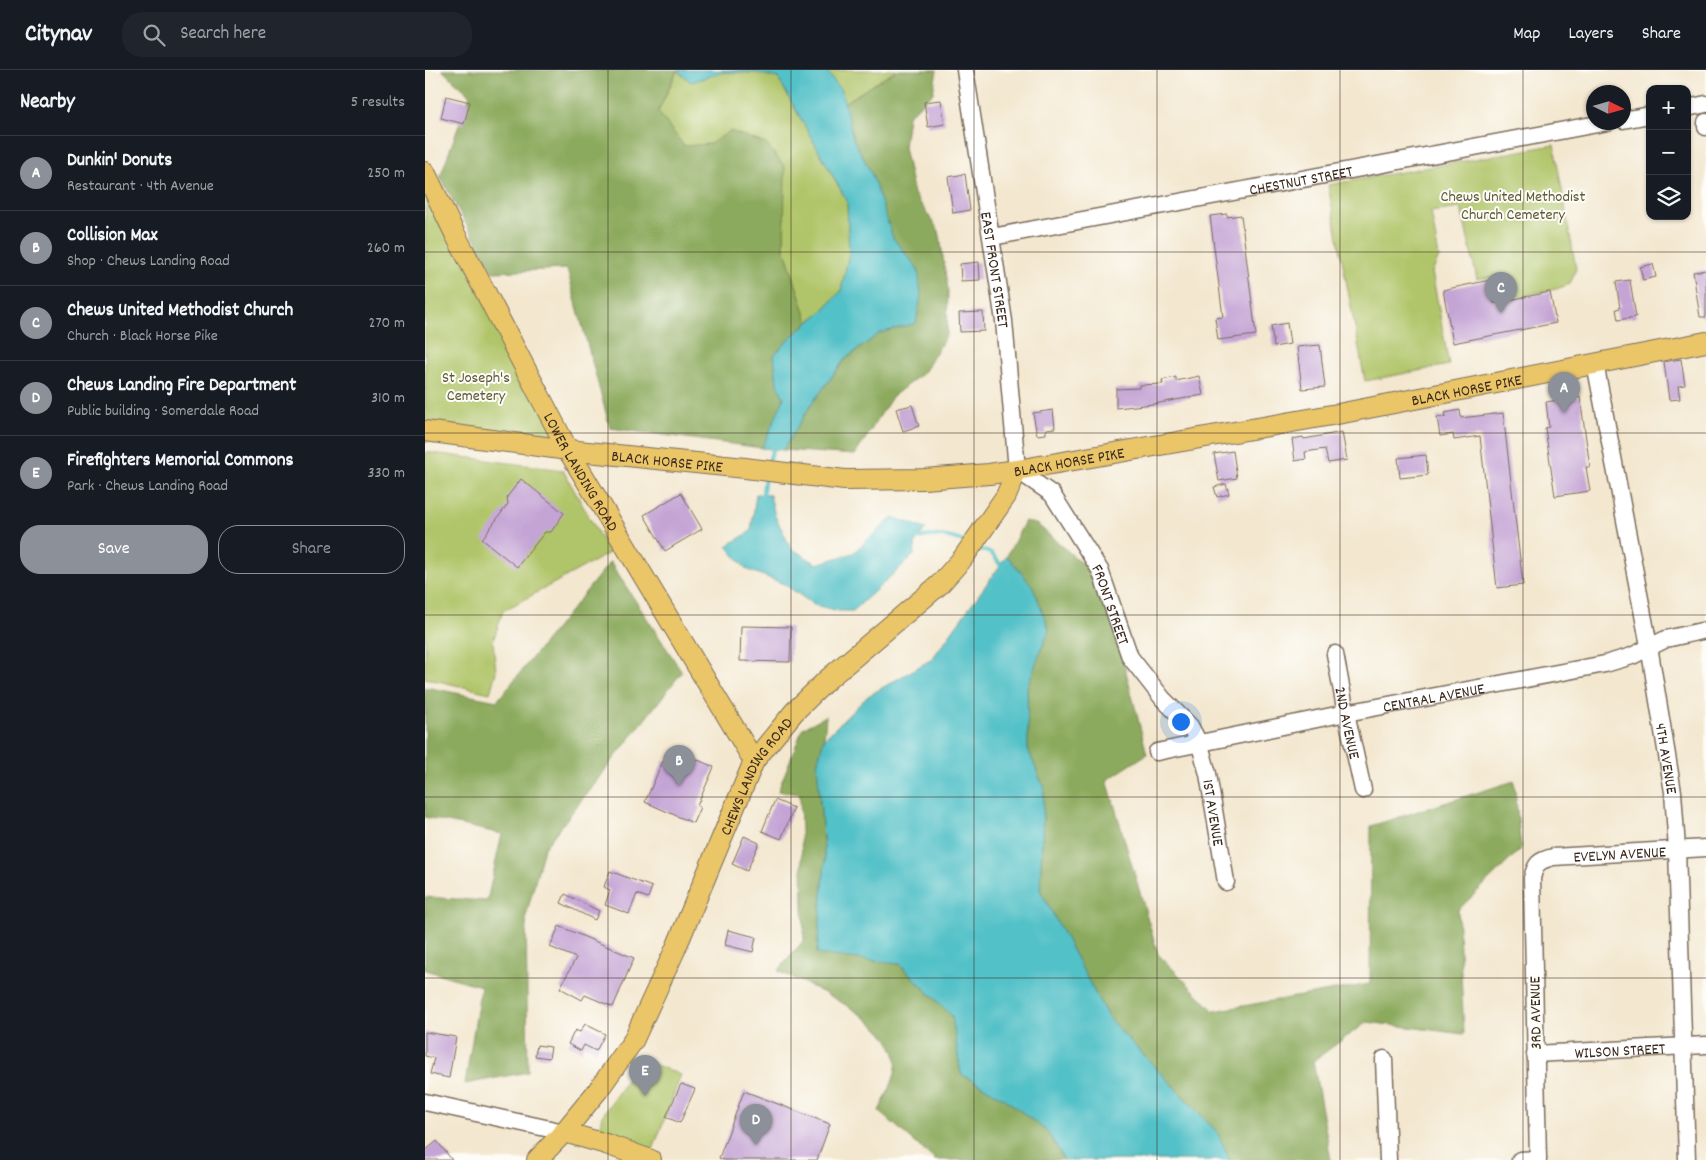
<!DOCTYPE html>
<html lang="en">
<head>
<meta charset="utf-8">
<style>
  :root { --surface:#171b24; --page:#20242c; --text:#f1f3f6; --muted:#9ea1a6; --line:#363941; --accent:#8c9099 }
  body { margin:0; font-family:Dekko,sans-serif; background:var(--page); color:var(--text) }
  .controls { position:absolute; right:15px; top:15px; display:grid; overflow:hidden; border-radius:10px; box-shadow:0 1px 4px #0004 }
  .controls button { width:45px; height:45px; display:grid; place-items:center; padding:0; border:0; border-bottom:1px solid var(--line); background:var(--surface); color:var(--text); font:25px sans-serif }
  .compass { position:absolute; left:1161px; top:15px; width:45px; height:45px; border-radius:50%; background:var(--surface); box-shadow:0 1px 4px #0004; rotate:95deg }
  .you { position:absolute; left:755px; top:651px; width:18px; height:18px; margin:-12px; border:4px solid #fff; border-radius:50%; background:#1a73e8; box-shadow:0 0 0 8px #1a73e833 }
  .badge { display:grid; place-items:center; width:32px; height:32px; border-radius:50%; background:var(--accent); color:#fff; font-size:16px; font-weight:700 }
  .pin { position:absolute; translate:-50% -41px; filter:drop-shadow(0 1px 2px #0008) }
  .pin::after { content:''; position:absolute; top:26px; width:18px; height:15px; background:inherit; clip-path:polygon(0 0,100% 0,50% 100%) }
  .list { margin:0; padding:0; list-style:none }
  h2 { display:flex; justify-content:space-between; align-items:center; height:65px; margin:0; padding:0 20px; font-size:21px }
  h2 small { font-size:16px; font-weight:400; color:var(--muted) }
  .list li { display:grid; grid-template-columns:32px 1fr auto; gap:15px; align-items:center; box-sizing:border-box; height:75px; padding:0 20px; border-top:1px solid var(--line) }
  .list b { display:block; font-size:19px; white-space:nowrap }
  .list p { margin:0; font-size:16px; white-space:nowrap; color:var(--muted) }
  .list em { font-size:16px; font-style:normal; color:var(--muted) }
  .actions { display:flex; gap:10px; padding:15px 20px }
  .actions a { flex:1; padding:11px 0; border:1px solid var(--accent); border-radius:20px; text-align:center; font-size:18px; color:var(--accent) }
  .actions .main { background:var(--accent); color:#fff }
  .icon { flex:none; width:28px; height:28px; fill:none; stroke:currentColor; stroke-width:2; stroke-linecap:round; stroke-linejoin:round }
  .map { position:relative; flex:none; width:1281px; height:1090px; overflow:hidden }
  header { display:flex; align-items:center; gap:30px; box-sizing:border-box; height:70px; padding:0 25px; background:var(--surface); border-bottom:1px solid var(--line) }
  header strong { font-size:24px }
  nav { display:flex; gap:28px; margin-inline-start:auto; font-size:18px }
  .search { width:350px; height:45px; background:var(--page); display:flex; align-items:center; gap:12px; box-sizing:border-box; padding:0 18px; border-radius:20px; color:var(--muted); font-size:19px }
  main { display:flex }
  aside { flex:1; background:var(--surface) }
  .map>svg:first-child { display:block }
</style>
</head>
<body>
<header>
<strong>Citynav</strong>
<div class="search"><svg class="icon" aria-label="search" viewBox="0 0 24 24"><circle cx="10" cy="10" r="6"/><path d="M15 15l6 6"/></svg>Search here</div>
<nav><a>Map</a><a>Layers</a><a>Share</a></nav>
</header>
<main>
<aside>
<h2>Nearby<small>5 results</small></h2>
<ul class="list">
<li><span class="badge">A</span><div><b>Dunkin' Donuts</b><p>Restaurant · 4th Avenue</p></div><em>250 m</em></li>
<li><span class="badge">B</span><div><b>Collision Max</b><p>Shop · Chews Landing Road</p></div><em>260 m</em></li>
<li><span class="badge">C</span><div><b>Chews United Methodist Church</b><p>Church · Black Horse Pike</p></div><em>270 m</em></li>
<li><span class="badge">D</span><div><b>Chews Landing Fire Department</b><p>Public building · Somerdale Road</p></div><em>310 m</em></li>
<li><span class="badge">E</span><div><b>Firefighters Memorial Commons</b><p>Park · Chews Landing Road</p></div><em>330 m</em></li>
</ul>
<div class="actions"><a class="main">Save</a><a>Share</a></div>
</aside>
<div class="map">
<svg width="1281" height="1090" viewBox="0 0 1281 1090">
  <rect width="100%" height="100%" fill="#fdfcf7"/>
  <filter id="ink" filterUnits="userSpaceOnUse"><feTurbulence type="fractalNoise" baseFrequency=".02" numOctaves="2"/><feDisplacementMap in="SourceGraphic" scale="10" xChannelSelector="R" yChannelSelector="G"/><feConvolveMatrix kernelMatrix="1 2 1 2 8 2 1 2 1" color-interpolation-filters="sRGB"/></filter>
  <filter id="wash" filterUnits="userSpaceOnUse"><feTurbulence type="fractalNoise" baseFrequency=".0096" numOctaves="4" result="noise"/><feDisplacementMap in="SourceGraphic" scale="20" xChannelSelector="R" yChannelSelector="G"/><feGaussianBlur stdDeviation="1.12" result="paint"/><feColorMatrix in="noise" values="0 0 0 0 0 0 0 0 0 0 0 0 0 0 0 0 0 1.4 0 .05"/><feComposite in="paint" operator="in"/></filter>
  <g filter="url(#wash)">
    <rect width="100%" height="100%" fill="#f3e7cf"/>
    <path fill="#b0c569" stroke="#767844" d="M401,0H472L419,33L417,22Z
      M252,1L266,12L298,2L332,3L353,8L422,131L424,184L416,221L395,243L383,252L359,178V96L285,74L259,77L233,42Z
      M1129,75L1151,199L1145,214L1131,219L1071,231L1066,207L1052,209L1036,138L1006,142L1014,187L1007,202L1024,295L940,311L903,115Z
      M0,102L143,380L0,361Z
      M0,382L138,400L184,483L78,541L68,571L71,602L65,623L0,608Z
      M213,988L256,1005L227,1082L183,1066C176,1061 174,1054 177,1046L199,1014Z"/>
    <path fill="#8caa5d" stroke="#646a3e" d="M17,0H252L233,42L259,76L285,74L305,61L341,74L360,97L359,178L383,252L368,266L349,285L352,314L359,328L337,378L185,358L142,199L68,202L15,107L45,25Z
      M472,0H512L508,23L483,46L479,77L489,124L514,161L523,220L522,264L500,301L467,327L430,385L358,380L385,336L420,290L455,263L491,253L493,199L468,168L446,102L428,69L419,33Z
      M600,451L613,455L678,512L722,684L682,710L733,884L789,941L945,914L946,756L1089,711L1096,779L1033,840L1039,964L942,952L888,991L906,1090H805L792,1062L684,949L615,820L619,719L603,679L602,617L624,559L582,486Z
      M185,492L257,602L119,778L101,846L103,1002L40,1014L56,916L0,900V827L62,831L77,764L0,747V617L72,631Z
      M401,646L399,669L392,694L400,791L392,883L474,894L527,946L536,1004L580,1029L623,1062L639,1090H510L454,1041C460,1028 469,1012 471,998C478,954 385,916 353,901L379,870L375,724L353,721L378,658Z"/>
    <path fill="#53c1c8" stroke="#477673" d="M252,0H401L417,22L428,69L446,102L468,168L493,199L496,225L491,253L455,263L420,289L385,336L358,380L337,378L359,328L352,314L349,285L368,265L395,243L416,221L424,184L422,131L353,8L332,3L298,2L266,12Z
      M331,424L345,425L350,446L366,478L392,494L428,483L468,447L501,459L491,470L489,485L428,541H414L389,535L359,514L321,499L302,476L326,461Z
      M582,486L608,517L624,559L602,617L603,679L619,719L615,820L684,949L792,1062L805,1090H639L623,1062L580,1029L536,1004L527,946L475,894L392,884L400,791L392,694L399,669L443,626L507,589Z"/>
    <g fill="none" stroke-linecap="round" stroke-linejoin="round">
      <path stroke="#53c1c8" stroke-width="4" d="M343,394L349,375
        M337,429L340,406
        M488,470C508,463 523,465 542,473
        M553,478L567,484L578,498"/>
    </g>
    <g id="blocks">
      <path fill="#c4a4d5" d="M21,26L45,32L39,54L16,48Z
        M516,30L520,54L503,57L499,32Z
        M540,104L545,140L528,143L523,107Z
        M802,144V147L816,145L831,265L793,270L790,248L798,247L785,146Z
        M554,192L555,210L536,211L535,194Z
        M1228,194L1231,207L1218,210L1215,197Z
        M1281,200V247H1275L1268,202Z
        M1065,210L1069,233L1125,222L1131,253L1028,273L1018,220Z
        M1205,210L1211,247L1193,250L1191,239L1195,238L1191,212Z
        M558,242L559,261L535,262L534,243Z
        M862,253L865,274L849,277L846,256Z
        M895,275L900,317L877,319L872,277Z
        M1256,289L1260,315L1253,316L1255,329L1244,330L1239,292Z
        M774,306L778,325L729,334L691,338V319L714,318V315L738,314L737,310L751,307V311Z
        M1155,327L1165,397H1161L1165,421L1130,426L1120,358L1124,357L1121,332Z
        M487,335L494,356L478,361L471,339Z
        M628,340L630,358L621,359V364L612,365L608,343Z
        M1035,340L1036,348L1078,343L1098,515L1072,518L1055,366L1029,370L1028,364L1015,366L1012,347L1021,346L1020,343Z
        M917,362L922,390L903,393L900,379L880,382L881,389L870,391L867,369L878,367L879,369Z
        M808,381L812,408L794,411L789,384Z
        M1001,385L1003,405L975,408L973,388Z
        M96,409L139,443L126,462H120L92,497L57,469L83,434L82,427Z
        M801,414L804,424L792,427L789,417Z
        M256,423L277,459L240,481L219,445Z
        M316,556L366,557L365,592L315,591Z
        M266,687L289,697L272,736L275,737L268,753L220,732L238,691L260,701Z
        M350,730L369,738L356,769L337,761Z
        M319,766L334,773L322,801L307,794Z
        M185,801L227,817L223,828L212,824L204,844L180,835L185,820L179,817Z
        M140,824L174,841L170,850L136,833Z
        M134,856L209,888L188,937L160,925L157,930L135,918L151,888L125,877Z
        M303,860L331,867L328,882L300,875Z
        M160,954L180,964L171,981L159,975L156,981L143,974L150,960L155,962Z
        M0,962L31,967L24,1008L5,1004L9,988L0,986Z
        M112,975L126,977L124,988L110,986Z
        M256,1014L270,1019L255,1053L241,1047Z
        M319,1021L405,1054L392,1090H299L294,1088Z
        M12,1071L27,1090H0V1081Z"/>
    </g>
  </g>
  <g filter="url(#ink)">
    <use href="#blocks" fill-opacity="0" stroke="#7b6c5c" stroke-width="1"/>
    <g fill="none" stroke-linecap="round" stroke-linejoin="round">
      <g stroke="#7b6c5c" stroke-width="19">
        <g id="minor">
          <path id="s1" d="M540,0L579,251L592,400L627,424L675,500L705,587L738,629L765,656L775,675L783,704L801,812"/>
          <path d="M1262,38L1281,34"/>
          <path d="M1198,50L1225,45"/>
          <path d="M1281,52V57"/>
          <path id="s2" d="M567,167L1183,52"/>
          <path id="s3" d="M1170,293L1224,576L1248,722L1252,779L1262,1090"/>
          <path id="s4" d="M910,584L921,643L938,720"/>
          <path id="s5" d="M732,682L921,643L1180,594L1207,586L1241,569L1281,560"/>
          <path id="s6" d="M1110,984L1281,975"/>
          <path d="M959,989L963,1090"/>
          <path d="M0,1032L139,1062"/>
          <path d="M1095,1090L1113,1089"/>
          <path id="s7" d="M1113,1090L1107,808C1111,793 1113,791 1128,787L1281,778"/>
        </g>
      </g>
      <g stroke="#7b6c5c" stroke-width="22">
        <g id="major">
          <path id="s8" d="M0,102L30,164L143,380L329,691"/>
          <path id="s9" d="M0,361L143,380L320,398L420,410L499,409L564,404L592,400L918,343L1281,272"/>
          <path d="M139,1062L181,1074L226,1090"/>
          <path id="s10" d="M112,1090L139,1062L174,1019L208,971L250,880L329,691L369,642L403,609L514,515L538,488L581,426L592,400"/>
        </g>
      </g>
      <use href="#minor" stroke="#fff" stroke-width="16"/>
      <use href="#major" stroke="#eac669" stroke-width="20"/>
    </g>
  </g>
  <path fill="none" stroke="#3b2a1e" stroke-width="1" stroke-opacity="0.55" d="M183,0V1090M366,0V1090M549,0V1090M732,0V1090M915,0V1090M1098,0V1090M0,182H1281M0,363H1281M0,545H1281M0,727H1281M0,908H1281"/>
  <g text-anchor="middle" stroke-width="4" stroke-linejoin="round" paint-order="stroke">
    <g font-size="16" fill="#3b2a1e" stroke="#fdfcf7">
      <text dy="6" stroke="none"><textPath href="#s2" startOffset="314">CHESTNUT STREET</textPath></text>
      <text dy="6" stroke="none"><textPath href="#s1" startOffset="202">EAST FRONT STREET</textPath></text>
      <text dy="6" stroke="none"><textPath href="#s9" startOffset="1052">BLACK HORSE PIKE</textPath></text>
      <text dy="6" stroke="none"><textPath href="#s9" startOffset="244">BLACK HORSE PIKE</textPath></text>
      <text dy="6" stroke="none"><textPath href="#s9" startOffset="648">BLACK HORSE PIKE</textPath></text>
      <text dy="6" stroke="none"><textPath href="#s8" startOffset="338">LOWER LANDING ROAD</textPath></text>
      <text dy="6" stroke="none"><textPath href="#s1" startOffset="572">FRONT STREET</textPath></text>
      <text dy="6" stroke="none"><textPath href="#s5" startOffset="282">CENTRAL AVENUE</textPath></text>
      <text dy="6" stroke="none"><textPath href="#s4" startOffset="70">2ND AVENUE</textPath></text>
      <text dy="6" stroke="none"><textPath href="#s3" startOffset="402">4TH AVENUE</textPath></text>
      <text dy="6" stroke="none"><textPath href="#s10" startOffset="446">CHEWS LANDING ROAD</textPath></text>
      <text dy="6" stroke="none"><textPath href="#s1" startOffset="810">1ST AVENUE</textPath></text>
      <text dy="6" stroke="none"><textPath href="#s7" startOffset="381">EVELYN AVENUE</textPath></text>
      <text transform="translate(1109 943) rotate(-91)" y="6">3RD AVENUE</text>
      <text dy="6" stroke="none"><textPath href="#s6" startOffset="85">WILSON STREET</textPath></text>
    </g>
    <g font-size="16" fill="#5e5834" stroke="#fdfcf7">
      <text x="1088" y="131">Chews United Methodist<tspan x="1088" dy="18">Church Cemetery</tspan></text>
      <text x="51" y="312">St Joseph's<tspan x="51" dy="18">Cemetery</tspan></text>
    </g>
  </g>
</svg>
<div class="controls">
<button>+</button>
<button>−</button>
<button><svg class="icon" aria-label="layers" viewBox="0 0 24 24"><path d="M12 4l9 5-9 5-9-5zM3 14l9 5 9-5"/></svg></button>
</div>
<svg class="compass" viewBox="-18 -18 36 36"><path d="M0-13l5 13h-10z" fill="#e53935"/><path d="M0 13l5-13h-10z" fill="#9ea1a6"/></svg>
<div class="you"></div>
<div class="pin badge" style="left:1139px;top:343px">A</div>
<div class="pin badge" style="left:254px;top:716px">B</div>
<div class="pin badge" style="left:1076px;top:243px">C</div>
<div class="pin badge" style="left:331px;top:1075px">D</div>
<div class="pin badge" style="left:220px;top:1026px">E</div>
</div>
</main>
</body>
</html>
